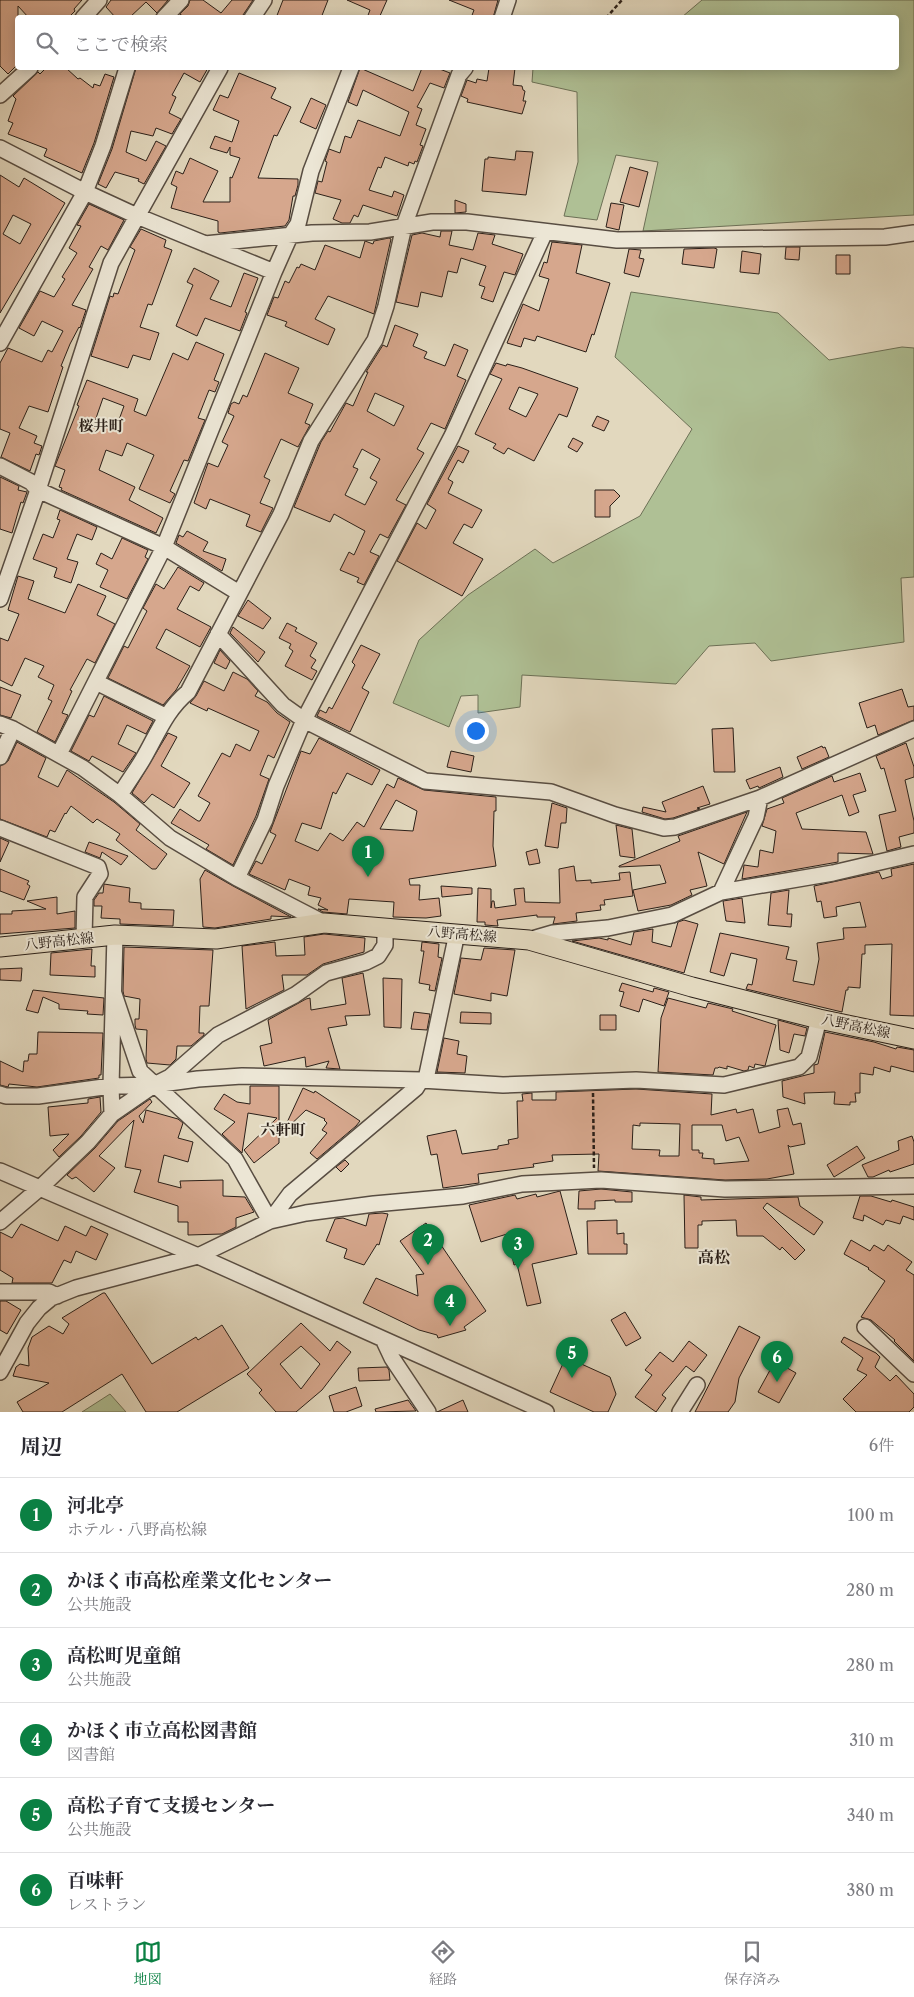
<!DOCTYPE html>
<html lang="ja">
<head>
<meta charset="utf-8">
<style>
  :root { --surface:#fff; --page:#f7f7f7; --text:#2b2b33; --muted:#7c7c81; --line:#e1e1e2; --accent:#0b8043 }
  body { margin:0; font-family:"Libre Caslon Text","Noto Serif JP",serif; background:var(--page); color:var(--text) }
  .you { position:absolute; left:475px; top:730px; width:18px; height:18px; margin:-12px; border:4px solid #fff; border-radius:50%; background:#1a73e8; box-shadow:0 0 0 8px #1a73e833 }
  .badge { display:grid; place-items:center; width:32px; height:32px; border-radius:50%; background:var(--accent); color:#fff; font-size:16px; font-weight:700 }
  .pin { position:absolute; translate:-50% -41px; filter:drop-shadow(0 1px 2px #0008) }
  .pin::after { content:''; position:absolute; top:26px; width:18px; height:15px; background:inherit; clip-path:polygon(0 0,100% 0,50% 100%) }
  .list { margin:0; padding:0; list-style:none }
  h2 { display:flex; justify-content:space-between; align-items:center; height:65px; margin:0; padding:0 20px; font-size:21px }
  h2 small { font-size:16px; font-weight:400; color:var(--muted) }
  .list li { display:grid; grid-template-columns:32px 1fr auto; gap:15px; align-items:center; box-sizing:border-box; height:75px; padding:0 20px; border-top:1px solid var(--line) }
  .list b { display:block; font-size:19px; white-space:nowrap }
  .list p { margin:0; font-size:16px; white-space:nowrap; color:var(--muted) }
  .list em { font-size:16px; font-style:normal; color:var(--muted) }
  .icon { flex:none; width:28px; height:28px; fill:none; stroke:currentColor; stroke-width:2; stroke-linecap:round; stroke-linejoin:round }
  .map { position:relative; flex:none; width:914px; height:1412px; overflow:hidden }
  .search { position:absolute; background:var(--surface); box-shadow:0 2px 12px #0003; left:15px; right:15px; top:15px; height:55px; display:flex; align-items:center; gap:12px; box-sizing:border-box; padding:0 18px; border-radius:5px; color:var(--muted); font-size:19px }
  .sheet { height:515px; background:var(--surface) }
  nav { display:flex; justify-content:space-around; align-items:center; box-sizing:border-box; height:70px; border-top:1px solid var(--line); background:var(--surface); font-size:14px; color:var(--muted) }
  nav a { display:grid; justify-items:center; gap:2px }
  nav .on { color:var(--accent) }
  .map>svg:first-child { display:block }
</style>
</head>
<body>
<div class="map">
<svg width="914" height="1412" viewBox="0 0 914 1412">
  <rect width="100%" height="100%" fill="#e2d8be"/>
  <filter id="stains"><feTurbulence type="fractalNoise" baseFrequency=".004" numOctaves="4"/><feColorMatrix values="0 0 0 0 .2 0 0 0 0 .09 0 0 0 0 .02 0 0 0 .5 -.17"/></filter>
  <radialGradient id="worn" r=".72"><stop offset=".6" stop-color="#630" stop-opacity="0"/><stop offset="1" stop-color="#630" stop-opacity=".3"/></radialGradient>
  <path fill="#afc095" stroke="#6c7056" d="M702,0H914V215L643,231L658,162L616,155L597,220L564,216L578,162L577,92L532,82L533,68H896V18L682,17Z
    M631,292L778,313L829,360L902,347L914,348V577L901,578L904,642L771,661L755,643L709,646L676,684L522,675L520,707L478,713V695L461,696L449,727L393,703L419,640L468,595L535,549L553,563L640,516L692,429L615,357Z
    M110,1394L126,1412H82Z"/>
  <path fill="#d6a78d" stroke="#2a1f18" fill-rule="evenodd" d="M0,0H82L74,9L75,11L68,18H29L18,6V64L8,74L0,66Z
    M111,0H168L157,13L146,2L129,18H116L106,7Z
    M190,0H203L221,13L232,0H253L241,18H185L180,14L188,6Z
    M283,0H328L321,18H276Z
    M347,0H387L379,18H367L370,10Z
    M449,0H498L493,18H471L474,10Z
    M46,68H66L78,79L80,78L93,88L94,84L100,86L105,74L114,77L94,143L82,173L44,156L47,149L8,134L13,123L8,121L16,99L13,96L38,72L40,74Z
    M136,68H208L200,82L184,73L172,95L176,97L169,113L181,119L172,134L156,128L153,136L131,131L126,152L146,161L156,141L166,146L144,184L138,181L139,179L115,172L106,188L98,184L112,149Z
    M360,68L413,91L422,68H437L450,73L444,88L430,83L417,107L422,109L416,125L426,129L420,145L423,146L417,162L415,161L414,164L409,162L408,166L385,157L381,168L378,167L369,190L392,197L394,191L404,195L397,216L363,205L358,217L354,215L350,223H342L333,219L341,200L315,193L318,181L322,182L327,162L325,161L329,149L340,153L345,136L351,138L358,120L400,136L409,112L363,90L357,106L348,102Z
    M489,68H515L513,85L522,86L523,90L525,91L523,101H526L522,114L467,102L468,99L461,96L467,80L476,83L477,79L487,81Z
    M239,73L276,88L271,98L291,107L277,136L274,135L258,178L298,179V185L295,196H293L289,220L285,226L220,233L218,232V221L171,208L177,187L171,184L176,171L183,174L190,158L218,171L203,202H230V177L232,178L240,158L230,155V147L227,153L210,148L215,136L232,142L239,121L213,110L220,95L228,98Z
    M311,98L326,105L316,129L300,122Z
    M516,151L533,152L526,195L482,191L485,159H488V157L515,160Z
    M630,167L648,172L639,207L620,202Z
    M0,175L19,187L24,178L65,203L0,313ZM13,215L31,224L20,244L3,234Z
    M455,200L466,204V212L455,213Z
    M611,203L624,205L619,230L606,227Z
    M89,204L124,220L108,250L101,246L89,267L93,269L72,305L86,310L80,328L79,327L70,344L61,366L63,367L48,412L29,406L19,428L37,436L34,443L42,446L39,455L36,454L30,471L1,457L10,433L0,429V363L8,348L42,362L48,350L52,352L63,331L42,321L34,336L19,328L40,291L54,297L65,279L62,277L77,253L69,248L81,226L77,225Z
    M141,229L166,240L164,247L172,250L152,305L148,304L140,327L159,333L150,360L133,355L128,368L91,356L110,296L113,297L114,293L118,294L135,250L130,247Z
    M441,231H452L449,245L473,250L478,233L495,235L492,244L523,254L515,275L504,272L493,302L481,298L485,287L479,285L486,266L461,258L457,273L448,271L442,297L421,292L418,307L396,302L412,235L422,233L440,237Z
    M389,238L391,239L374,314L328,296L315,319L335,329L328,345L285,326L287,322L267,315L274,297L278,298L285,281L289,283L297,267L299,268L301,264L315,270L325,245L360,258L365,241L373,244L374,241Z
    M552,242L582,245L576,273L610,283L594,335L592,334L586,352L537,336L535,341L524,338L521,347L507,343L523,304L539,311L549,279L539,276L544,262L547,263Z
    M786,247H800L799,260L785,259Z
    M714,248L717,249L714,268L682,264L684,249Z
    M629,249L641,250L639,258L644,259L639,277L624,273Z
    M742,251L761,254L759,274L740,272Z
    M836,255H850V274H836Z
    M194,268L219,281L210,299L231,307L244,273L258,278L245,312L247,313L240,331L205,318L197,336L176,326L193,285L187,282Z
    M395,325L418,334L413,346L427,352L424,358L445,366L454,344L468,350L457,376L466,380L445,429L431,423L417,449L424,453L396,500L406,505L388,538L380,534L370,552L379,556L364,585L357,582L359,578L340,570L349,552L354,555L365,531L334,514L330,522L294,507L321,442L328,431L330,432L346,403L353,406L368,372H366L383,345L387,347ZM375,393L404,406L394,426L367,411ZM362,449L380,459L370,478L377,482L365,505L345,495L358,469L353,467Z
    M196,342L224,354L214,380L219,382L215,392L209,390L198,418L205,420L188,461L184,460L170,491L175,494L170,503L139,489L154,455L127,443L122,456L106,450L99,470L135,487L129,500L163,518L156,533L61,490L62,488L59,487L65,470L55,466L79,406L77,405L87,380L138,399L134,411L146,416L173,353L188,360ZM103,398L124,406L116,428L95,421Z
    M265,353L299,368L288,393L313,404L305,423L310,425L298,447L281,439L264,477L270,480L260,503L273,508L261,532L246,526L250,515L210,499L206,509L194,503L208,463L218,467L228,445L222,442L234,416L228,413L231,404L234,402L239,404L243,395L247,397Z
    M496,363L506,366L507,364L522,368L578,388L567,417L559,414L534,461L508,448L504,454L493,448L496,444L475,434L502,379L490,374ZM519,387L538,394L526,417L509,409Z
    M597,416L609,421L604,431L592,426Z
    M573,438L583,443L577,452L568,447Z
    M458,446L469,451L463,463L458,460L448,479L453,482L448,493L482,510L472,528L464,524L453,543L483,559L462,596L397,561L417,523L426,529L436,510L427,504Z
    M0,477L19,486L18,490L27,492L23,503L21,502L12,533L0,529Z
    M595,490H614L620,496L610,506V517H595Z
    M60,510L97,527L92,540L77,534L67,559L78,562L71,583L54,577L57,568L33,559L43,534L53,538L60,520L57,519Z
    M187,531L208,542L203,551L226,559L222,571L176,543L179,535L183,537Z
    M122,538L148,550L145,557L148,559L127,599L100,587L108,570L96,564L101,553L112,559Z
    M178,567L204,583L199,591L190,586L177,609L211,627L200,647L166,629L156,648L190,666L176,690L163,705L108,678L124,646L128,648L147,611L143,608L156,584L164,589Z
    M18,576L34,581L28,599L65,613L78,584L106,596L97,615L115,624L95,663L87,659L70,690L72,691L62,713L68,715L55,742L37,732L52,701L48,699L54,685L38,677L44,666L25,658L12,686L0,680V638L8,641L19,614L8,610Z
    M248,600L271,618L263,629L238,616Z
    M287,623L297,628L295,631L317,643L310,656L316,660L311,668L317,671L312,680L285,666L293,651L289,648L291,644L279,638Z
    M233,627L265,652L258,662L230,633Z
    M361,645L380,654L362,688L369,692L350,732L317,716L320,710L326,713L329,707L332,709L355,665L352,662Z
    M220,650L230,661L226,669L214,663Z
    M233,672L247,679L258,691L255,696L267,702L277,713L290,722L274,758L268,755L260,775L269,779L256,816L233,865L206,849L209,845L171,823L180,809L198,821H200L210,803L198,796L222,753L230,757L236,744L250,751L259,731L208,708L207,711L190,703L196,696L204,681L224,691Z
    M0,687L21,695L11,718L0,715Z
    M902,689L908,707L914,706V720L878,735L875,725L867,728L859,703Z
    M104,696L153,721L146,734L127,725L118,744L136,753L123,772L92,756L89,761L71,751L89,715L94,717Z
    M733,728L735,772H714L712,729Z
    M168,733L177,737L161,766L190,783L174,808L152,794L144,803L132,793Z
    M319,738L380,770L372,785L347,773L336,794L333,792L321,829L302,823L295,841L318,851L330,833L343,841L357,822L364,827L387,784L394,788L398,778L424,790L496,797V811H494L493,846L496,866L409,879L410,885H420L419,900L439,898L441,916L426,918L393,917L394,902L349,899L347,914L323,912L318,909L328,910L318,905L321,898L308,895L310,887L289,879L285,890L249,874L256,861L262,864L276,835L270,832L301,751L310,754ZM396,800L417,811L413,831L380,829Z
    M17,742L46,758L38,777L58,787L67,770L114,802L140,824L136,830L167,854L156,869H152L116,840L120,834L97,819L93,823L71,806L66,814L65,813L55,832L50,830L47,837L0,819V766L8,761Z
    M906,743L914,767V777L905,780L914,821V833L899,837L901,847L887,851L879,815L896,811L884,768L881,769L876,756Z
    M822,746L823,748L825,747L829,757L802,769L797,757Z
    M451,751L474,756L471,772L447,767Z
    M780,767L783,777L759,788L758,786L750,789L746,780Z
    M860,773L866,791L853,795L859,812L849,816L842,795L796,813L802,829L866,832L873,854L838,853V862L742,879L744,865L758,867L760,850L773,853L776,831L762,826L767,809L784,803L782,798L832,776L834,782Z
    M703,786L710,804L697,808L700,809L673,818L665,819L642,812L643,807L666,812L662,802Z
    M552,803L567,808L566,823H561L558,848L545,846Z
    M747,812L724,864L698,852L707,886L690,890L692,895L671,905L638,911L633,890L666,883L660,865L619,867V866L680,841L678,836Z
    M616,825L632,829L635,858L620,856Z
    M0,838L9,842L0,862Z
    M89,842L98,845L128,856L121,865L102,852L100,858L85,852Z
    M537,849L540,863L529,865L526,852Z
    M914,864V1016L890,1015L892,944L865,945V954H862L860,988L848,987V990H846L842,1012L746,989L748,984L752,985L757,959L731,953L724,976L710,972L720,933L789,947L786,959L797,961L793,981L814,985L819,959L817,943L844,939L843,928L866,927L860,902L836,907L837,916L824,918L821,901L817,902L814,886L879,872L882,879L892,876L891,869Z
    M574,866L576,881L591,880V883L620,880L619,873L630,872L633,896L604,900L605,905H600L601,910L576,913L577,921L553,924L555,917H537V915L497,920L498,926L485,925V922H477L478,888L491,889V908L492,901H494L495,908L516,905L514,889L524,888L525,902L560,903L559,869Z
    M0,869L29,881L27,884L30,886L24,900L0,891Z
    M205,870L233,886L291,917L271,916V919L215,928L203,927L200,879Z
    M104,884L130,888L129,902L141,903V909L174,910L173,926L120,924V919L101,918L102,906H94V900L99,893H103Z
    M441,886L472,888V894L442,897Z
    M789,890L787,914H792L791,927L768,925L771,893Z
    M57,897V914L75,911V928L0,934V914H12V911L46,909L27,901Z
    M742,898L745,923L726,921L723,901Z
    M684,920L698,924L684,973L572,941L599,938L608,940V938L631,945L634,932L653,929L652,942L671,947L678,922Z
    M324,934L365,938L364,952L323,964L307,975H282L284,990L246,1009L242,946L275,942L276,956L305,955L304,937Z
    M422,942L439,944L438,957L442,958L435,991L429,990L430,985L419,983L424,951H421Z
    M124,947L213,950L209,1006H200L199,1033H204V1035L191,1046H177L176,1059L170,1065L147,1063L146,1059L147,1030L136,1029L135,1025V1019H139L140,999L124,996L123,991Z
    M484,948L515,950L507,996L491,993V1001L454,994L461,958L481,960Z
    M92,949L91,966H95V977L50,975L51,953Z
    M22,968L21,981L0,980V969Z
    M363,973L370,1015L345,1016L347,1025L328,1028L340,1069L326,1068L329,1061L306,1067L305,1057L264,1066L260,1046L272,1043L268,1020L306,999L310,998L311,1010L346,1004L342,978Z
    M383,978L402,979L401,1028L384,1027Z
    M622,983L653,992L654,988L669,992L664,1006L643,999L639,1012L620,1006L624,992L619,991Z
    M33,990L104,998L103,1015L87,1014L88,1011L59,1009V1004L43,997L38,1013L26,1010Z
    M668,998L706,1008L708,1003L733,1009L732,1011L776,1025L765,1066L755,1064L754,1068L749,1066L748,1070L744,1071L727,1066V1069L719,1067L718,1068H715L713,1075L658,1072L661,1018Z
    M414,1012L430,1014L427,1030L411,1029Z
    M461,1012L491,1013V1024L460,1023Z
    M600,1015H616V1030H600Z
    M778,1020L807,1028L805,1036L794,1034L789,1053L780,1050Z
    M38,1032L103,1033L101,1075H99V1078L37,1087L9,1084L8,1087L0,1085V1061L23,1072L24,1061H28L29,1054H37Z
    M825,1032L874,1042L896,1049L897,1047L914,1050V1072L891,1066L890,1072L874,1067L873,1075L860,1073V1093H855L856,1102H850V1105L834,1104L835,1092L804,1093L805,1104L783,1097L782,1081L814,1073V1065L818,1064Z
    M444,1038L459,1041L457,1054L467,1056L465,1073L437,1072Z
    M250,1086H279V1143L254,1163L244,1150L277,1118L248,1113L242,1153L222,1134L235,1122L214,1109L224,1094L237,1102L250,1104Z
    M303,1088L314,1093L315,1091L360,1121L356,1126L317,1159L310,1153L327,1133L322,1130L327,1123L324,1120L325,1119L306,1110L285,1130L284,1129Z
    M636,1089L712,1094L711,1115L736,1109L737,1113L753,1109L759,1133L780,1127L777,1110L788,1108L793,1125L801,1123L805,1144L790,1147L788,1145L794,1174L767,1179L725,1180L598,1171L599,1154L552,1155L553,1161L533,1164L534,1167L478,1174L479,1183L443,1188L437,1154L431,1155L427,1136L456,1130L462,1154L498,1149V1146L509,1144L508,1140L518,1138L517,1101H523L522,1094L532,1093V1100H556V1092ZM640,1123L680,1124L679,1156H659L660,1150L632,1149L633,1125L640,1126ZM692,1125H722L726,1141L739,1137L749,1161L714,1164V1159L702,1158L703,1153H699V1150H692Z
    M100,1097L101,1112L81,1136L59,1157L53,1150L69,1134L50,1136L48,1107L88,1103V1099Z
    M150,1099L152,1102L139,1116L143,1123L146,1110L178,1119L183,1123L178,1138L193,1142L188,1162L164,1155L158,1182L181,1188L180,1181L223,1180V1196L245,1197L254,1212L236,1218V1227L222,1234L188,1235V1222H178V1206L134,1192L141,1170L125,1167L134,1120L99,1156L115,1168L94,1192L76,1177L72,1179L67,1175L95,1148L118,1121Z
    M912,1136L914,1142V1164L890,1172L889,1170L873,1177H868L862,1165L899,1150L898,1141Z
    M857,1146L865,1158L834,1177L827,1165Z
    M345,1160L349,1164L341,1172L336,1167Z
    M601,1189L632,1192V1202H615V1200L595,1201V1209H578L579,1191Z
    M560,1191L577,1254L532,1264L541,1303L527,1306L517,1264L514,1265L507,1234L481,1242L469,1205L515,1195L517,1199L536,1194L537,1197Z
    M684,1195L701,1197V1200L798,1197L800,1206L823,1222L814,1235L767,1203L763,1208L805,1250L795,1260L782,1247L780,1250L763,1236H737L736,1220L702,1221V1225H698V1248H685Z
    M860,1196H871L891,1202L892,1200L914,1207V1220L903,1216L900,1224L886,1220L883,1225L864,1215L863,1221L853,1218Z
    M382,1213L388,1214L379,1245L377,1244L364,1265L344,1258L347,1249L326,1241L335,1219L343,1218L366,1226L369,1214Z
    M617,1220V1234L624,1233V1244H627V1254H588L587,1221Z
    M426,1223L486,1311L464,1327L466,1330L438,1338L437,1335L419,1330L363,1303L376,1278L418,1296L416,1275L424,1274L400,1241Z
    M21,1224L58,1241L65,1226L86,1236L91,1226L108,1234L96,1260L76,1251L71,1263L64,1260L52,1283H12L13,1278L0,1270V1232L12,1238Z
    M851,1240L870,1251L874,1245L884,1251L888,1245L912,1262L906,1270L914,1275V1361L894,1341L895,1340L871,1320L861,1317L885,1281L868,1269L869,1268L844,1254Z
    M103,1293H105L152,1364L196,1337L198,1340L222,1325L249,1368L177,1412H146L122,1374L62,1412H23L17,1402L49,1383L13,1376L16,1367L20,1364L29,1366L28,1348L32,1337L49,1326L63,1334L69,1324L62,1318Z
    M0,1301H6L21,1310L7,1334L0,1330Z
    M625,1312L641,1338L626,1346L611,1320Z
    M301,1323L330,1351L337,1341L351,1352L322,1390L296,1412H276L259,1393L262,1390L247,1374ZM301,1346L320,1364L301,1389L280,1364Z
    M739,1326L760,1337L739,1378L735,1402L728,1412H695Z
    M844,1337L876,1353L880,1357L875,1367L890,1381L896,1375L914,1394V1407L909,1412H856L843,1399L867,1375L857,1370L863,1358L841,1342Z
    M689,1341L707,1355L694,1372L686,1366L662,1395L666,1398L656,1412L635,1397L652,1375L645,1370L660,1352L673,1362Z
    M566,1357L610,1377L616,1394L608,1412H594L550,1392Z
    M775,1361L796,1373L779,1403L758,1392Z
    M387,1367L389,1370L390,1380L359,1381L358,1368Z
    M356,1387L362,1406L346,1412H334L329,1396Z
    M408,1400L416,1411L376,1412L375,1409Z
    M463,1400L468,1412H437Z"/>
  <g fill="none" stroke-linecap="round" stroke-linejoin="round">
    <g stroke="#584d42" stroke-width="18">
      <path id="minor" d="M83,18L99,0
        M164,18L181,0
        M252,18L264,0
        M502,18L508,0
        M0,95L30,68
        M0,148L85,192L137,216L274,272
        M205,244L312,233L370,232L432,222H467L617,240L885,237L914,233
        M0,343L85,192L103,146L127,68
        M0,466L31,482L38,490L164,547L239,593
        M0,599L38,490L111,263L220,68
        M218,634L283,705L304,720L425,781L551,792L615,815L664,828L675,827L760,798
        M96,682L165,716
        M0,724L13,729L83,768L120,795L170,838L237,878L324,923
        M59,754L164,547L274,272L290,236L298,224L311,171L351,68
        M0,757L13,729
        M120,795C127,783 136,771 143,759C157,735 166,710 188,692L281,514L311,441L375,340L386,306L404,226L459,75L465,68
        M0,828L98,867L100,874L85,897L84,938
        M237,878L265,820L276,786L304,720L452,436L545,232
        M721,892L833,873L914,854
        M529,940L553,933L608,928L672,915L721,892L756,817L760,798L914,729
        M114,994L140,1071L235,1159L270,1221
        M0,1094L6,1096H38L111,1086L154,1085L198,1079L242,1076L421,1080L503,1085L636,1080L724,1085L799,1067L809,1057L819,1019
        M112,1114L111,1086L115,935
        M0,1171L198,1256L546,1412
        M270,1221L290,1194L416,1088L421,1080L426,1079L457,933
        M0,1222L40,1188L88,1142L112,1114L154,1085L170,1077L218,1035L295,995L326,973L366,962L378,956L385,945V927
        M0,1292H49L57,1296
        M865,1327L914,1374
        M384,1341L392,1358L428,1412
        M0,1372L27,1323L39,1308L51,1298L76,1288L198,1256L270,1221L306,1213L374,1204L463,1196L522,1184L601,1180L725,1189L914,1186
        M680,1412L697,1385"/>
    </g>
    <g stroke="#2a1f18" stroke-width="21">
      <path id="major" d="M0,947L115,935L216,939L324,923L529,940L692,987L819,1019L914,1039"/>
    </g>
    <path stroke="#2a1f18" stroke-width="2.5" stroke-dasharray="4 2.5" stroke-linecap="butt" d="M606,18L622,0
      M593,1093L594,1168"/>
    <use href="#minor" stroke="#ece6d5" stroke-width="15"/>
    <use href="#major" stroke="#e2d8be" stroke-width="19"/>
  </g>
  <g text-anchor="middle" stroke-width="4" stroke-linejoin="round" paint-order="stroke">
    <g font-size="14" fill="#2a1f18" stroke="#ece6d5">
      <text transform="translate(462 934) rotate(5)" y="5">八野高松線</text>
      <text transform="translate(59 941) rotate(-6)" y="5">八野高松線</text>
      <text transform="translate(856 1026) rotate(12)" y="5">八野高松線</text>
    </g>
    <g font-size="15" font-weight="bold" fill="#2a1f18" stroke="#ece6d5">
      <text x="101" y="431">桜井町</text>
      <text x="283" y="1135">六軒町</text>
    </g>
    <g font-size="16" font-weight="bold" fill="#2a1f18" stroke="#ece6d5">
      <text x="714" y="1263">高松</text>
    </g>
  </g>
  <rect width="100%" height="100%" filter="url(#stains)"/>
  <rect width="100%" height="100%" fill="url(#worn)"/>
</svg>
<div class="you"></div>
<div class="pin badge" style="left:368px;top:877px">1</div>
<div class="pin badge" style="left:428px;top:1265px">2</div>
<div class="pin badge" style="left:518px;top:1269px">3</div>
<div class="pin badge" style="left:450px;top:1326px">4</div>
<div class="pin badge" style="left:572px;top:1378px">5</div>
<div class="pin badge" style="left:777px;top:1382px">6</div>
<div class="search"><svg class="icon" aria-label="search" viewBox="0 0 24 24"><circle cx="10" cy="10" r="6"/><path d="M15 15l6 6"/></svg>ここで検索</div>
</div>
<section class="sheet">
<h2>周辺<small>6件</small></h2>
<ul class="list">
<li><span class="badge">1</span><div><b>河北亭</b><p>ホテル · 八野高松線</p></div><em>100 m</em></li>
<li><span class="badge">2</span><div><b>かほく市高松産業文化センター</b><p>公共施設</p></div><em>280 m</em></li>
<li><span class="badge">3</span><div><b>高松町児童館</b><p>公共施設</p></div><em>280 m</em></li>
<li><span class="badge">4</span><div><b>かほく市立高松図書館</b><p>図書館</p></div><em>310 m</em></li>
<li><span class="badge">5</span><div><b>高松子育て支援センター</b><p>公共施設</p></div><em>340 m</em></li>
<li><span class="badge">6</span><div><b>百味軒</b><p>レストラン</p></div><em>380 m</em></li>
</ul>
</section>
<nav>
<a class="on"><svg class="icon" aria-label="map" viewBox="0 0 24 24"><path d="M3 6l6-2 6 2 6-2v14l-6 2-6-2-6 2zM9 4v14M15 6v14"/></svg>地図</a>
<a><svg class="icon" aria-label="directions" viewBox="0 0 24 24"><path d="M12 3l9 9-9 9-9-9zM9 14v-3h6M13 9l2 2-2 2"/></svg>経路</a>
<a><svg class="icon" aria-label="saved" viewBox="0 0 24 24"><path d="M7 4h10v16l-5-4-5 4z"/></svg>保存済み</a>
</nav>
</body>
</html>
